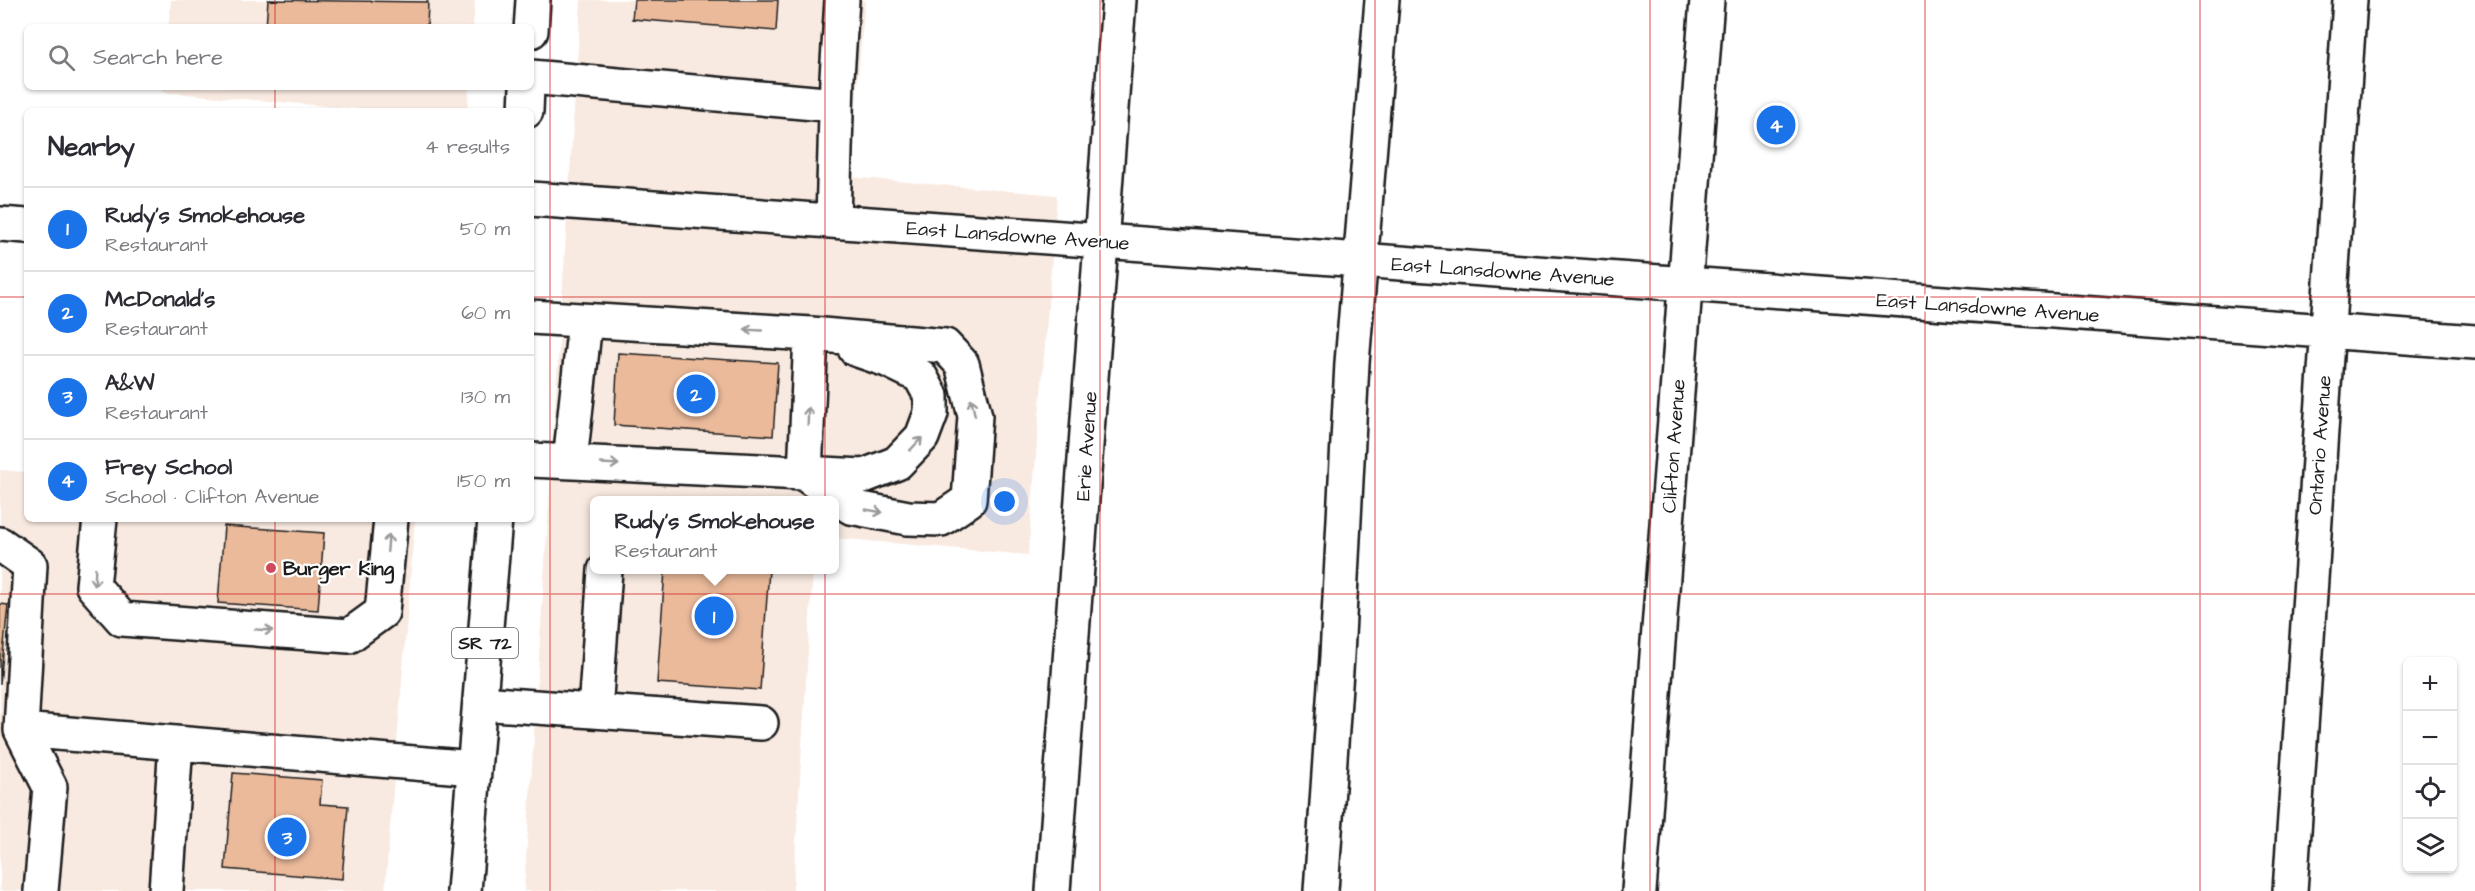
<!DOCTYPE html>
<html lang="en">
<head>
<meta charset="utf-8">
<style>
  :root { --surface:#fff; --page:#f7f7f7; --text:#2b2b33; --muted:#7c7c81; --line:#e1e1e2; --accent:#1a73e8 }
  body { margin:0; font-family:"Architects Daughter",sans-serif; background:var(--page); color:var(--text) }
  .controls { position:absolute; right:18px; bottom:18px; display:grid; overflow:hidden; border-radius:9px; box-shadow:0 2px 4px #0004 }
  .controls button { width:54px; height:54px; display:grid; place-items:center; padding:0; border:0; border-bottom:2px solid var(--line); background:var(--surface); color:var(--text); font:30px sans-serif }
  .you { position:absolute; left:1005px; top:502px; width:21px; height:21px; margin:-15px; border:4px solid #fff; border-radius:50%; background:#1a73e8; box-shadow:0 0 0 9px #1a73e833 }
  .badge { display:grid; place-items:center; width:39px; height:39px; border-radius:50%; background:var(--accent); color:#fff; font-size:20px; font-weight:700 }
  .pin { position:absolute; translate:-50% -50%; border:3px solid #fff; box-shadow:0 2px 6px #0006 }
  .popup { position:absolute; left:590px; top:496px; width:249px; height:78px; box-sizing:border-box; display:grid; place-content:center; border-radius:9px; background:var(--surface); filter:drop-shadow(0 2px 4px #0005); font-size:20px; white-space:nowrap; color:var(--muted) }
  .popup b { font-size:22px; color:var(--text) }
  .popup::after { content:''; position:absolute; left:50%; top:100%; margin-left:-12px; border:12px solid transparent; border-top-color:var(--surface) }
  .list { margin:0; padding:0; list-style:none }
  h2 { display:flex; justify-content:space-between; align-items:center; height:78px; margin:0; padding:0 24px; font-size:26px }
  h2 small { font-size:20px; font-weight:400; color:var(--muted) }
  .list li { display:grid; grid-template-columns:39px 1fr auto; gap:18px; align-items:center; box-sizing:border-box; height:84px; padding:0 24px; border-top:2px solid var(--line) }
  .list b { display:block; font-size:22px; white-space:nowrap }
  .list p { margin:0; font-size:20px; white-space:nowrap; color:var(--muted) }
  .list em { font-size:20px; font-style:normal; color:var(--muted) }
  .icon { flex:none; width:33px; height:33px; fill:none; stroke:currentColor; stroke-width:2; stroke-linecap:round; stroke-linejoin:round }
  .map { position:relative; flex:none; width:2475px; height:891px; overflow:hidden }
  .search { position:absolute; background:var(--surface); box-shadow:0 2px 4px #0004; left:24px; top:24px; width:510px; height:66px; display:flex; align-items:center; gap:15px; box-sizing:border-box; padding:0 21px; border-radius:9px; color:var(--muted); font-size:22px }
  .panel { position:absolute; background:var(--surface); box-shadow:0 2px 4px #0004; left:24px; top:108px; width:510px; height:414px; border-radius:9px }
  .map>svg:first-child { display:block }
</style>
</head>
<body>
<div class="map">
<svg width="2475" height="891" viewBox="0 0 2475 891">
  <rect width="100%" height="100%" fill="#fff"/>
  <filter id="ink" filterUnits="userSpaceOnUse"><feTurbulence type="fractalNoise" baseFrequency=".0167" numOctaves="2"/><feDisplacementMap in="SourceGraphic" scale="12" xChannelSelector="R" yChannelSelector="G"/><feConvolveMatrix kernelMatrix="1 2 1 2 8 2 1 2 1" color-interpolation-filters="sRGB"/></filter>
  <g filter="url(#ink)">
    <path fill="#f9eae1" d="M171,0H475L473,27H168Z
      M581,0H865L849,177L1057,195L1028,555L834,538V500H594V570H813L793,891H524Z
      M163,87H469L468,111H383L162,92Z
      M0,470L27,472V519H415L385,891H0Z"/>
    <path fill="#ebba9b" stroke="#1c1c1c" stroke-width="1.5" d="M268,0L428,2L427,27H266Z
      M634,0H778L776,31L632,19Z
      M618,353L778,363L773,436L614,425Z
      M224,526L324,533L318,610L218,603Z
      M665,570H769L760,690L657,683Z
      M0,604L8,605L0,684Z
      M233,773L322,780L320,804L348,806L342,879L225,869Z"/>
    <g fill="none" stroke-linecap="round" stroke-linejoin="round">
      <g stroke="#1c1c1c" stroke-width="38">
        <path id="minor" d="M531,77L836,105
          M531,199L2475,342
          M833,221L837,77L842,0
          M0,224L27,226
          M531,317L811,334L945,346L962,364L975,416L969,500L941,519L908,518L851,507L805,474
          M531,460L864,476L897,463L922,437L931,413V396L920,376L887,360L855,349
          M570,462L585,321
          M805,474L811,334
          M100,519L93,586L122,619L349,636L382,612L391,519
          M0,544L30,565L21,730L50,787L41,891
          M480,703L761,723
          M595,711L605,570
          M21,730L474,768
          M166,891L176,743
          M1053,891L1119,0
          M1321,891L1337,656L1352,363L1382,0
          M1639,891L1707,0
          M2290,891L2350,0"/>
      </g>
      <g stroke="#1c1c1c" stroke-width="38">
        <path id="major" d="M531,31L533,0
          M526,111L527,87
          M464,891L495,519"/>
      </g>
      <use href="#minor" stroke="#fff" stroke-width="33"/>
      <use href="#major" stroke="#fff" stroke-width="33"/>
    </g>
    <defs><path id="oneway-shaft" d="M-6 0H5M1.5-3L5.5 0L1.5 3" fill="none" stroke-width="1.6" stroke-linecap="round" stroke-linejoin="round" transform="scale(1.5)"/></defs>
    <g stroke="#999">
      <use href="#oneway-shaft" transform="translate(753 330) rotate(-177)"/>
      <use href="#oneway-shaft" transform="translate(973 407) rotate(-103)"/>
      <use href="#oneway-shaft" transform="translate(808 416) rotate(-88)"/>
      <use href="#oneway-shaft" transform="translate(916 444) rotate(-47)"/>
      <use href="#oneway-shaft" transform="translate(610 464) rotate(3)"/>
      <use href="#oneway-shaft" transform="translate(874 511) rotate(10)"/>
      <use href="#oneway-shaft" transform="translate(388 543) rotate(-85)"/>
      <use href="#oneway-shaft" transform="translate(95 577) rotate(92)"/>
      <use href="#oneway-shaft" transform="translate(264 630) rotate(4)"/>
    </g>
  </g>
  <path fill="none" stroke="#d62828" stroke-width="1.5" stroke-opacity="0.55" d="M275,0V27M550,0V891M825,0V891M1100,0V891M1375,0V891M1650,0V891M1925,0V891M2200,0V891M275,87V111M0,297H27M531,297H2475M275,519V891M0,594H2475"/>
  <circle fill="#d1495b" stroke="#fff" stroke-width="2" cx="271" cy="568" r="6"/>
  <g text-anchor="middle" stroke-width="4.5" stroke-linejoin="round" paint-order="stroke">
    <rect fill="#fff" stroke="#606060" stroke-width="1.5" x="452" y="628" width="66" height="30" rx="4.5"/>
    <g font-size="18" font-weight="bold" fill="#1c1c1c">
      <text x="485" y="649">SR 72</text>
    </g>
    <g font-size="20" fill="#1c1c1c" stroke="#fff">
      <text transform="translate(1018 235) rotate(4)" y="7">East Lansdowne Avenue</text>
      <text transform="translate(1503 271) rotate(4)" y="7">East Lansdowne Avenue</text>
      <text transform="translate(1988 307) rotate(4)" y="7">East Lansdowne Avenue</text>
      <text transform="translate(2319 445) rotate(-86)" y="7">Ontario Avenue</text>
      <text transform="translate(1086 446) rotate(-86)" y="7">Erie Avenue</text>
      <text transform="translate(1673 446) rotate(-86)" y="7">Clifton Avenue</text>
    </g>
    <g font-size="20" font-weight="bold" fill="#1c1c1c" stroke="#fff" text-anchor="start">
      <text x="283" y="575">Burger King</text>
    </g>
  </g>
</svg>
<div class="controls">
<button>+</button>
<button>−</button>
<button><svg class="icon" aria-label="locate" viewBox="0 0 24 24"><circle cx="12" cy="12" r="6"/><path d="M12 2v4M12 18v4M2 12h4M18 12h4"/></svg></button>
<button><svg class="icon" aria-label="layers" viewBox="0 0 24 24"><path d="M12 4l9 5-9 5-9-5zM3 14l9 5 9-5"/></svg></button>
</div>
<div class="you"></div>
<div class="pin badge" style="left:714px;top:616px">1</div>
<div class="popup"><b>Rudy's Smokehouse</b>Restaurant</div>
<div class="pin badge" style="left:696px;top:394px">2</div>
<div class="pin badge" style="left:287px;top:837px">3</div>
<div class="pin badge" style="left:1776px;top:125px">4</div>
<div class="search"><svg class="icon" aria-label="search" viewBox="0 0 24 24"><circle cx="10" cy="10" r="6"/><path d="M15 15l6 6"/></svg>Search here</div>
<section class="panel">
<h2>Nearby<small>4 results</small></h2>
<ul class="list">
<li><span class="badge">1</span><div><b>Rudy's Smokehouse</b><p>Restaurant</p></div><em>50 m</em></li>
<li><span class="badge">2</span><div><b>McDonald's</b><p>Restaurant</p></div><em>60 m</em></li>
<li><span class="badge">3</span><div><b>A&amp;W</b><p>Restaurant</p></div><em>130 m</em></li>
<li><span class="badge">4</span><div><b>Frey School</b><p>School · Clifton Avenue</p></div><em>150 m</em></li>
</ul>
</section>
</div>
</body>
</html>
